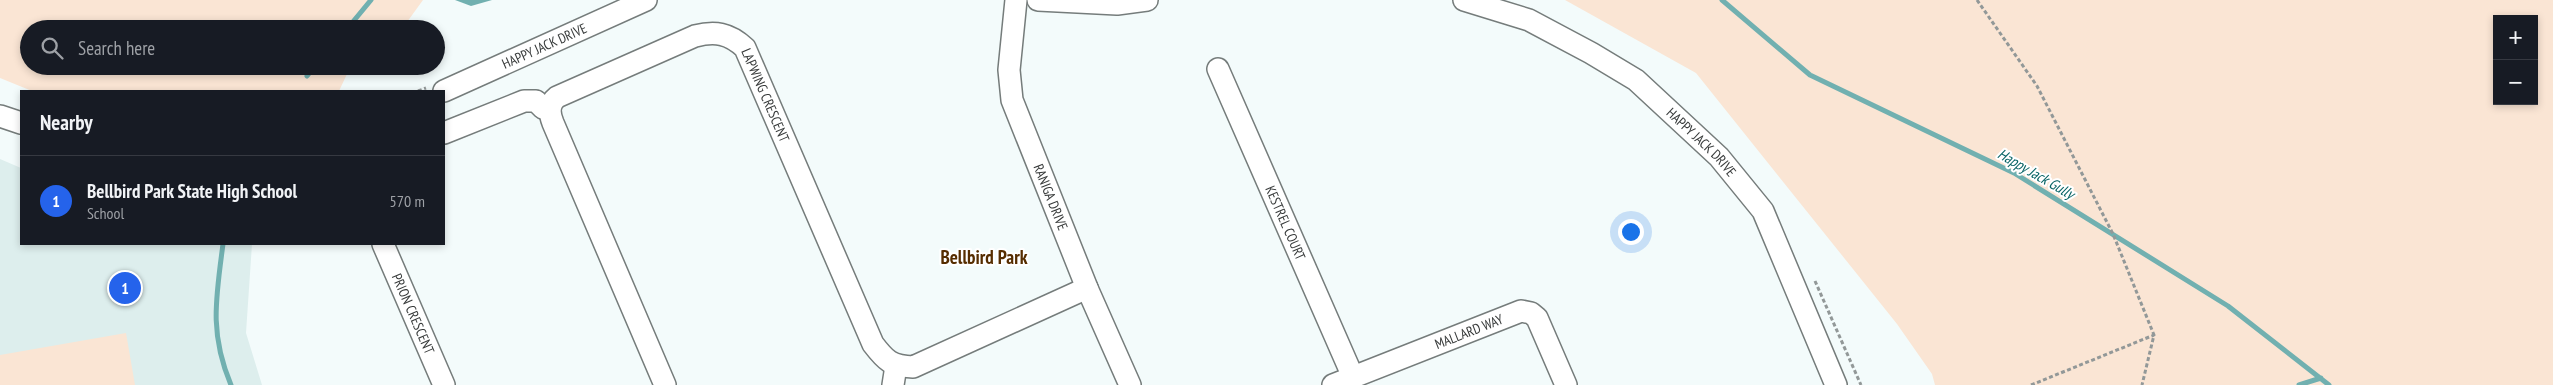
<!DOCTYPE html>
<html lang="en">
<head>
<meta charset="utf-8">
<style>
  :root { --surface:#171b24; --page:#20242c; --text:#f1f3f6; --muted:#9ea1a6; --line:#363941; --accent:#2563eb }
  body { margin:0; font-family:"PT Sans Narrow",sans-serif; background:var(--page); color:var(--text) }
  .controls { position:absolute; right:15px; top:15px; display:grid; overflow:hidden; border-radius:0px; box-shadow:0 2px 8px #0003 }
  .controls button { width:45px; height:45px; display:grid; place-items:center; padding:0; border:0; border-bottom:1px solid var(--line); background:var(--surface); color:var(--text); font:25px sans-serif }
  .you { position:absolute; left:1630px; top:231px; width:18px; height:18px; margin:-12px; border:4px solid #fff; border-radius:50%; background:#1a73e8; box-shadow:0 0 0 8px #1a73e833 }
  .badge { display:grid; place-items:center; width:32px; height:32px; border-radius:50%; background:var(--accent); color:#fff; font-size:16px; font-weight:700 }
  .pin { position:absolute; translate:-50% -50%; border:2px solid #fff; box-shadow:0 1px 5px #0006 }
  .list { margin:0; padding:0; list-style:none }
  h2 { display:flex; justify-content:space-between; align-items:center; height:65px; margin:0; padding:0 20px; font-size:21px }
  h2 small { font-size:16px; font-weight:400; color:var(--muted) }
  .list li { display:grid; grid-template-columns:32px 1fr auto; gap:15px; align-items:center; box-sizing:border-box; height:90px; padding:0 20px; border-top:1px solid var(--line) }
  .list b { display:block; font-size:19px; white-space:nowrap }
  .list p { margin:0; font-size:16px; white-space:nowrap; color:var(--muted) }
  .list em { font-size:16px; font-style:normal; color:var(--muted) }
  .icon { flex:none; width:28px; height:28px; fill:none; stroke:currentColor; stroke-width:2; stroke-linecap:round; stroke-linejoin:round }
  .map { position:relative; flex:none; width:2553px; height:385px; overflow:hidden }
  .search { position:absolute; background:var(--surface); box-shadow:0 2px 8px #0003; left:20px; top:20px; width:425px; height:55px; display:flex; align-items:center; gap:12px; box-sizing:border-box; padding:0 18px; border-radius:28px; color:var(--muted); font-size:19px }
  .panel { position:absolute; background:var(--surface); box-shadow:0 2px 8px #0003; left:20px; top:90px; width:425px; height:155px; border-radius:0px }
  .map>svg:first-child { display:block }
</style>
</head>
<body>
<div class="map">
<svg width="2553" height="385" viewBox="0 0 2553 385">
  <rect width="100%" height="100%" fill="#f3fbfb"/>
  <path fill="#ddeeed" d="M0,159L21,168V244H252L246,333L262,385H0Z"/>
  <path fill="#fae5d4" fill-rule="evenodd" d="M0,0H423L402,29H29V66H355L347,74L339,91H32L0,78Z
    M1565,0H2553V385H1935L1932,374L1897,324L1696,73ZM2497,19H2534V101H2497Z
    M126,333L135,385H0V355Z"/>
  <path fill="#71b0b0" d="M455,0H492L471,6Z"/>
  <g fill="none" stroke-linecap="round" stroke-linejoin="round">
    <path stroke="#71b0b0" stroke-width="5" d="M1722,0L1810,75L2014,173L2228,306L2329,385
      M347,29L371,0
      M307,76L315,66
      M223,244C216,298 209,333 231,385
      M2299,385L2321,378"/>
    <g stroke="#757c7b" stroke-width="24">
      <g id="minor">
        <path id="s1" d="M1016,0L1009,70L1012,100L1087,288L1130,385"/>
        <path d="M1038,0L1117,4L1147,0"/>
        <path id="s2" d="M1464,0L1529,20L1591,53L1636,80L1719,157L1763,211L1836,385"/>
        <path id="s3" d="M1218,69L1353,377"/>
        <path id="s4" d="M444,91L646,0"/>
        <path d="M0,116L21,123"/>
        <path d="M444,133L524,101H536L543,108L550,109"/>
        <path id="s5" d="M383,244L444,385"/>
        <path id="s6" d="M665,385L553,123C549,113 548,104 557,97L695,36C715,31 729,33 745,48L873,344C886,361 891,366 913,367L1087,288"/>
        <path d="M893,385L896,366"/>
        <path id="s7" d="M1333,385L1521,311L1531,313L1537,318L1566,385"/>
      </g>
    </g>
    <path stroke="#929898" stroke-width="3" stroke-dasharray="4 2.5" stroke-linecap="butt" d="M1977,0L2037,86L2113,234L2154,335L2142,385
      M418,91L426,88
      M1815,281L1861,385
      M2031,385L2154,335"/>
    <use href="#minor" stroke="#fff" stroke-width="21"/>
  </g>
  <g text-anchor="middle" stroke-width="4" stroke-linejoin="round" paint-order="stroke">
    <g font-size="14" fill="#383b3b" stroke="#fff">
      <text dy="5" stroke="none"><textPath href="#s4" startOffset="110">HAPPY JACK DRIVE</textPath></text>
      <text dy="5" stroke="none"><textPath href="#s6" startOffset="570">LAPWING CRESCENT</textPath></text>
      <text dy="5" stroke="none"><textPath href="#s2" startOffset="281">HAPPY JACK DRIVE</textPath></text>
      <text dy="5" stroke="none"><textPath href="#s1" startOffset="205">RANIGA DRIVE</textPath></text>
      <text dy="5" stroke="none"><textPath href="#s3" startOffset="168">KESTREL COURT</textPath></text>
      <text dy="5" stroke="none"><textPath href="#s5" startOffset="76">PRION CRESCENT</textPath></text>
      <text dy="5" stroke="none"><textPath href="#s7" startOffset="146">MALLARD WAY</textPath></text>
    </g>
    <g font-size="15" font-style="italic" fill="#076364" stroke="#fff">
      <text transform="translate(2036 174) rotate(30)" y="5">Happy Jack Gully</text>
    </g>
    <g font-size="19" font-weight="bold" fill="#562d00" stroke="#fff">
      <text x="984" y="264">Bellbird Park</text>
    </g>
  </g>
</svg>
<div class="controls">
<button>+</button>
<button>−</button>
</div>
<div class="you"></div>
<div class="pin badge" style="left:125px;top:288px">1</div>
<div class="search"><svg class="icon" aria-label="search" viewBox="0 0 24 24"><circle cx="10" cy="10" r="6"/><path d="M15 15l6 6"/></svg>Search here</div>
<section class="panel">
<h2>Nearby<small></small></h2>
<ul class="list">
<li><span class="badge">1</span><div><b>Bellbird Park State High School</b><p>School</p></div><em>570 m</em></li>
</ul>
</section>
</div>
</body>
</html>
